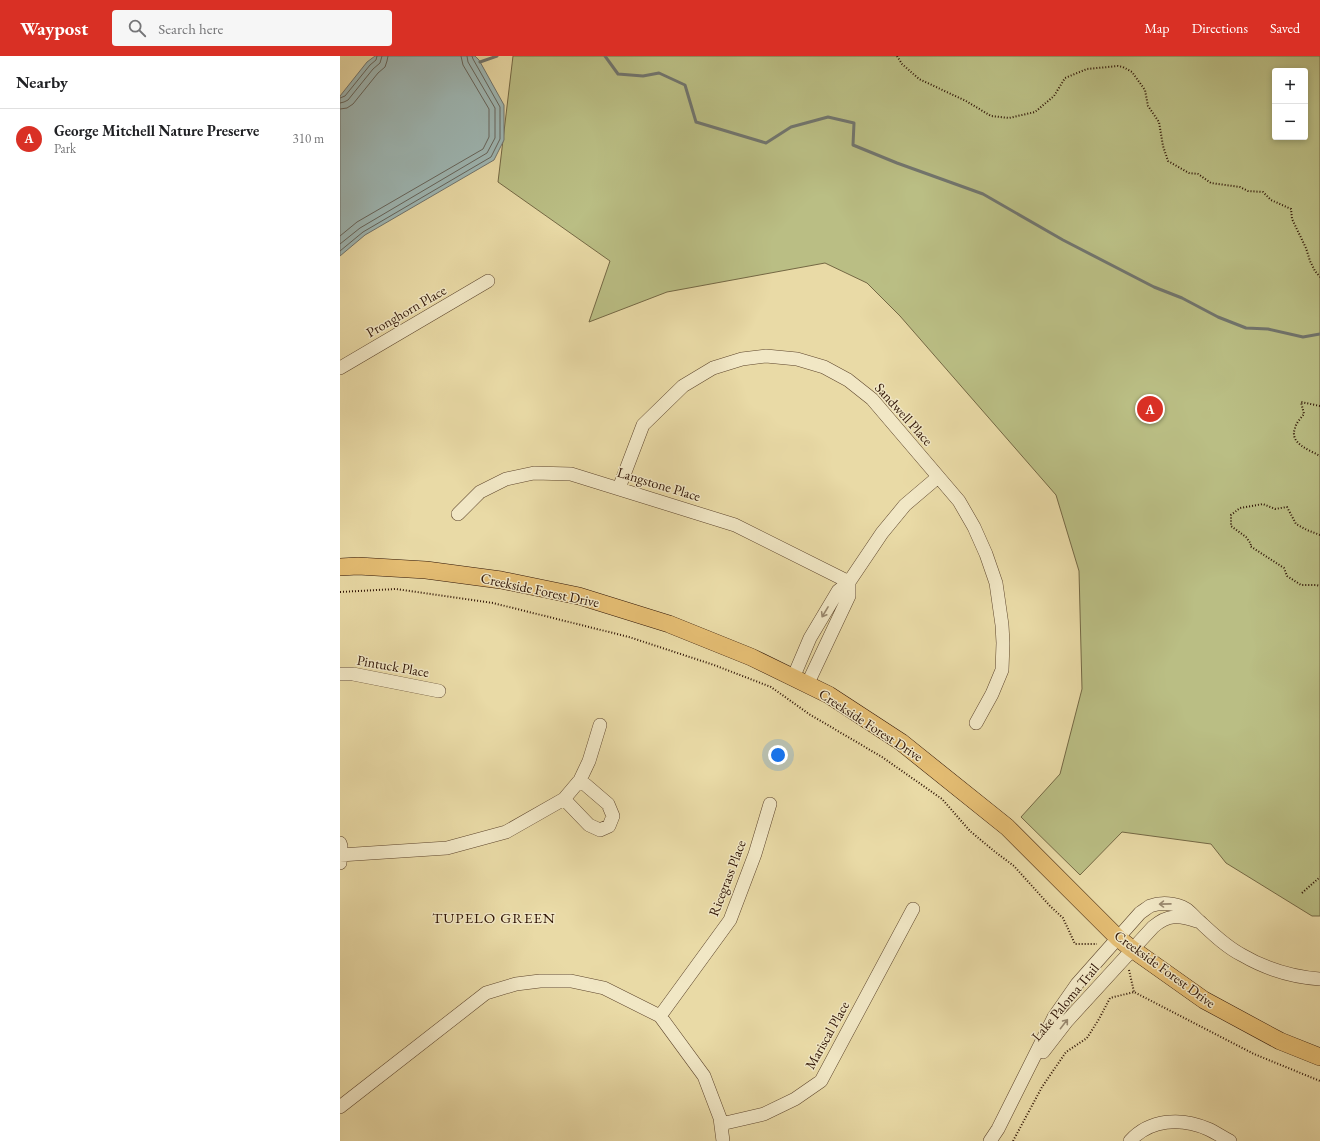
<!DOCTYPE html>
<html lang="en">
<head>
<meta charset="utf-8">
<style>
  :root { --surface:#fff; --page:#f6f6f6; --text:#202124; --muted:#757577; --line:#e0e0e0; --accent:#d93025 }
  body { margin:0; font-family:"EB Garamond",serif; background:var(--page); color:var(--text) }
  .controls { position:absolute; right:12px; top:12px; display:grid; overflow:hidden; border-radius:4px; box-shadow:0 2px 6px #0003 }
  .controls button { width:36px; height:36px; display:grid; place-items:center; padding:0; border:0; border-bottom:1px solid var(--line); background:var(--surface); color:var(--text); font:20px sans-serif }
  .you { position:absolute; left:438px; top:699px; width:14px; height:14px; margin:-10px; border:3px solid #fff; border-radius:50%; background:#1a73e8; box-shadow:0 0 0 6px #1a73e833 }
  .badge { display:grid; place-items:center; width:26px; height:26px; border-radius:50%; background:var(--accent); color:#fff; font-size:13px; font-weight:700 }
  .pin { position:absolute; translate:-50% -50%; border:2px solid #fff; box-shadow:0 1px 4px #0006 }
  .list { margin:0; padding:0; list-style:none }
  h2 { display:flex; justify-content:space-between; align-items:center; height:52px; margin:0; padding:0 16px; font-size:17px }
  h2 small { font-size:13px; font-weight:400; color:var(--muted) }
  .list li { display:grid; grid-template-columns:26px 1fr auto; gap:12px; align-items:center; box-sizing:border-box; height:60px; padding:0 16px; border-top:1px solid var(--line) }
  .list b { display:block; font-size:15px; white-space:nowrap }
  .list p { margin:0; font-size:13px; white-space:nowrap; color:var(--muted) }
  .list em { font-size:13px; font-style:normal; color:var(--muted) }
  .icon { flex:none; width:22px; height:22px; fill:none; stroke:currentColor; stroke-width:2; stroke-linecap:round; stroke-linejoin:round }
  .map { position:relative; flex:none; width:980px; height:1085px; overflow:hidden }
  header { display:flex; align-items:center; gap:24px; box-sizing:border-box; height:56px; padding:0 20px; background:var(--accent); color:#fff }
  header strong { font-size:19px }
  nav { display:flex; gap:22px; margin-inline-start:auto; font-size:14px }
  .search { width:280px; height:36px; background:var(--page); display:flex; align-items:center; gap:10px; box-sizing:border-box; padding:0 14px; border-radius:4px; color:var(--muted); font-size:15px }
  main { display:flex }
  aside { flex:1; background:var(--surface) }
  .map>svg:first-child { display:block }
</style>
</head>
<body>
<header>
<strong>Waypost</strong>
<div class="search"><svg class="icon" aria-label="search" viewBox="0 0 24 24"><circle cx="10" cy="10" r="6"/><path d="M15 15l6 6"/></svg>Search here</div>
<nav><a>Map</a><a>Directions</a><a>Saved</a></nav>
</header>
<main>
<aside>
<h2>Nearby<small></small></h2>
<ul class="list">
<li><span class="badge">A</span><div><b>George Mitchell Nature Preserve</b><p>Park</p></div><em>310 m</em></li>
</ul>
</aside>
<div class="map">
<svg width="980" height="1085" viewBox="0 0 980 1085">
  <rect width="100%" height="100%" fill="#e9daa6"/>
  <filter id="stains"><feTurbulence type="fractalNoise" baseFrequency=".005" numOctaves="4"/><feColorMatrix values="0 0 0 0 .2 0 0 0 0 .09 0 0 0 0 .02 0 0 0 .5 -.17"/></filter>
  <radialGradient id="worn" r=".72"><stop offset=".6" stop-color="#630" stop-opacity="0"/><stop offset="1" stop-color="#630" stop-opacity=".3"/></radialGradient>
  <path fill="#babe84" stroke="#746844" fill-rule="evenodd" d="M173,0H980V860H972L886,807L871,788L782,776L740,819L681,761L720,718L742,633L739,515L716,439L560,260L527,227L485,207L327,236L249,266L270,205L158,126ZM935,15H965V81H935Z"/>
  <path fill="#9eb7b4" stroke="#71756e" d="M35,0H135L139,4L164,49V84L154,104L25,179L0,200V40L27,6Z"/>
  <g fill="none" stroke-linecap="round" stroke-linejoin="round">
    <path stroke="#66655c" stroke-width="1" d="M0,42L5,40L30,9L36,4L37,0
      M0,47L4,46L8,44L33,13L40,7L42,0
      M0,53L7,52L13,48L38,17L45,11L47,5L48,0
      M0,180L17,166L143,93L149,81V53L123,9L121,0
      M0,188L20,172L147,97L155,82V52L128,6L127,0
      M0,195L23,176L151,101L160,83V51L133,3L132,0"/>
    <path stroke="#71756e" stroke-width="3" d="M265,0L278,18L303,20L319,17L345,29L356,66L426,87L451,71L488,61L514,67L513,89L557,107L643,138L723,184L814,231L842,242L878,261L906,272L928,273L963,281L980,278
      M140,6L157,0"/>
    <g stroke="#5d452c" stroke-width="14">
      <path id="minor" d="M0,312L148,225
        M279,432L303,369L343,330L373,312L402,303L426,300L457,303L484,311L508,324L532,343L619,445L634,471L646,498L656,527L662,569L663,587L662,614L652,638L636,667
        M118,458L140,436L166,423L194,417L231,418L395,469L509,526
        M0,618H13L99,635
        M453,622L470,582L498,535L509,526L542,477L565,449L598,421
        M467,629L509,540V526
        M224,743L249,769L260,774L269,770L273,760L268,748L240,724
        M0,787L1,790L0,807
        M0,799L107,792L166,776L224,743L240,724L249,705L260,669
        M320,960L390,864L415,798L430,748
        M703,996L727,965L813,871C828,858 839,859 857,865
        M0,1051L146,937L176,928L200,925H231L264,932L320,960L364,1020L380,1062L383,1085
        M381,1068L424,1058L455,1043L481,1025L573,853
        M650,1085L658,1073L714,961L737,928L800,857C803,855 807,852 810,850C821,846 836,847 846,853C851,856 855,862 859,865C872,877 886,891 902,899C926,913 952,921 980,923
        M790,1085C810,1063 841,1061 868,1073C875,1076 882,1081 890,1085"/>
    </g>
    <g stroke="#2e1304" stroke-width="18">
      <path id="major" d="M0,511L18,510L86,514L161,524L239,540L329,568L411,601L489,639L561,686L667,771L778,882L792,893L864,944L940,985L980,1001"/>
    </g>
    <path stroke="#2e1304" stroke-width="2" stroke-dasharray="1 2" stroke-linecap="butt" d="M557,0L562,8L579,23L626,45L651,60L669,62L695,56L714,40L725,22L747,13L778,10L783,11L792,16L805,34L808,50L819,66L823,90L828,105L849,117L858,118L871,127L900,131L908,135L923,136L931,144L951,153L952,163L966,192L970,205L975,215L980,221
      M980,350L961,346L964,358C961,362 956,367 955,372C949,388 970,394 980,400
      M980,479L967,474L956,468L947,451L935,453L923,448L900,452L891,459V470L906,481L911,488L910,490L944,512L947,520L961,529H976L980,530
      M0,536L56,533L153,547L289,581L374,609L431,631L469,658L542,701L602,743L630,775L654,795L674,810L710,850L723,862L735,888H757
      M962,837L980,821
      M789,914L794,936
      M673,1085L702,1031L726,996L747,982L759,963L770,942L794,936L914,998L980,1025"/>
    <use href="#minor" stroke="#f1e7c5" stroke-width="13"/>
    <use href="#major" stroke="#e4bd73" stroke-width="17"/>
  </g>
  <defs><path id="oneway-shaft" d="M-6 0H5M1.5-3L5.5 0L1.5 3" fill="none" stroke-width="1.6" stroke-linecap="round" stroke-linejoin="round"/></defs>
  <g stroke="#99886e">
    <use href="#oneway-shaft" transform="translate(485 556) rotate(121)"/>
    <use href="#oneway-shaft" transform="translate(825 848) rotate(179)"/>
    <use href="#oneway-shaft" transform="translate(724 968) rotate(-52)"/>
  </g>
  <g text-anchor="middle" stroke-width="3" stroke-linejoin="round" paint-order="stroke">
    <g font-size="14" fill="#2e1304" stroke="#f1e7c5">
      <text transform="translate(66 255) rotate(-30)" y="5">Pronghorn Place</text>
      <text transform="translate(564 358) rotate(48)" y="5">Sandwell Place</text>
      <text transform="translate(319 428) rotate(17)" y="5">Langstone Place</text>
      <text transform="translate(200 534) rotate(12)" y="5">Creekside Forest Drive</text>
      <text transform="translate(53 610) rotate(10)" y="5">Pintuck Place</text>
      <text transform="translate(531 669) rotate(33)" y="5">Creekside Forest Drive</text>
      <text transform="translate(387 822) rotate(-69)" y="5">Ricegrass Place</text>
      <text transform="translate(825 913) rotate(36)" y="5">Creekside Forest Drive</text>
      <text transform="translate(725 946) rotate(-50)" y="5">Lake Paloma Trail</text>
      <text transform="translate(487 979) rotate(-61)" y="5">Mariscal Place</text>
    </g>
    <g font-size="15" letter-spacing="1" fill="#2e1304" stroke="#f1e7c5">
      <text x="154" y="867">TUPELO GREEN</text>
    </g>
  </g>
  <rect width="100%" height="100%" filter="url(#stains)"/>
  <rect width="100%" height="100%" fill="url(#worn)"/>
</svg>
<div class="controls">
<button>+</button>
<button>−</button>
</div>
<div class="you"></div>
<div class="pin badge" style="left:810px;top:353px">A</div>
</div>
</main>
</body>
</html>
